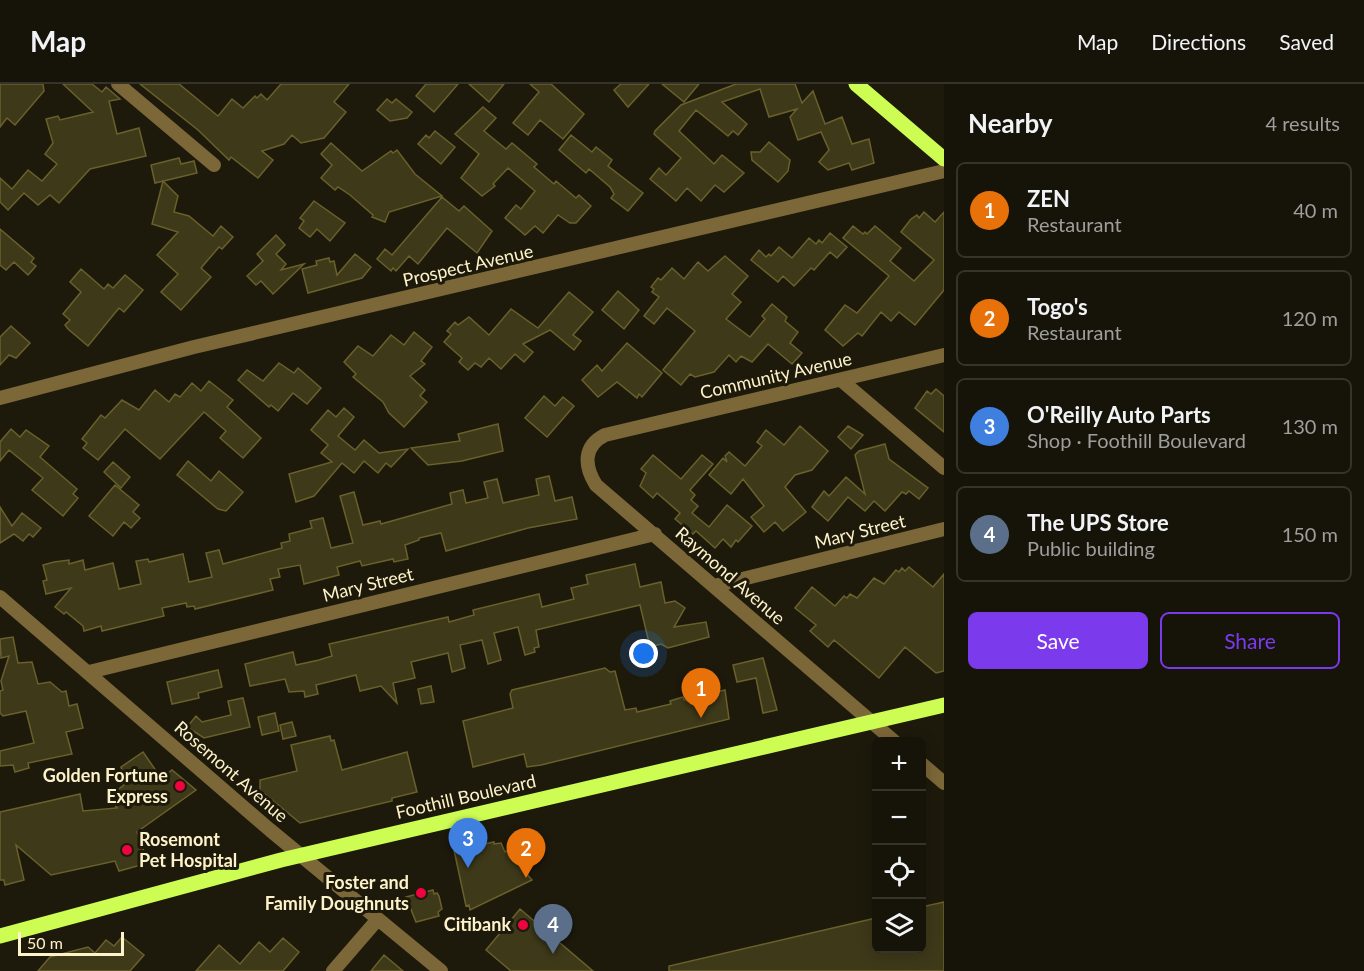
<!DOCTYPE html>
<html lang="en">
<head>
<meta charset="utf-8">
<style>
  :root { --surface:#161409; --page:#1f1d12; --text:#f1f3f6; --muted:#9e9e9c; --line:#35332a; --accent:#7c3aed }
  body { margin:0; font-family:Lato,sans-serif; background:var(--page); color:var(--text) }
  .controls { position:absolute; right:18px; bottom:18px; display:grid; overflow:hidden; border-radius:9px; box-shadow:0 3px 15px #0003 }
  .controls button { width:54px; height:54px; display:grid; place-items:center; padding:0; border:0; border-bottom:2px solid var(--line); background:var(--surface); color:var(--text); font:30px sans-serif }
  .scale { position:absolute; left:18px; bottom:15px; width:106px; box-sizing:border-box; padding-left:6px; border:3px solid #fef2c9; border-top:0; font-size:16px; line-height:21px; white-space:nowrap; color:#fef2c9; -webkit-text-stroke:4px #1d1a0c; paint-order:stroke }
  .you { position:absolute; left:644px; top:570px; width:21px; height:21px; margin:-15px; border:4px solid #fff; border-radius:50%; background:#1a73e8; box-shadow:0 0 0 9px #1a73e833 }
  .badge { display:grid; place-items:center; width:39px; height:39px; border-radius:50%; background:var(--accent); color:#fff; font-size:20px; font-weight:700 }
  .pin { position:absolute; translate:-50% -50px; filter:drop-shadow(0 2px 3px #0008) }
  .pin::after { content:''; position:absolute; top:32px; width:21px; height:18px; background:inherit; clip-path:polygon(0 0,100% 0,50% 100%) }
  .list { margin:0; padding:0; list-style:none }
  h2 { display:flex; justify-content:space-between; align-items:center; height:78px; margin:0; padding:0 24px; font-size:26px }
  h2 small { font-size:20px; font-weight:400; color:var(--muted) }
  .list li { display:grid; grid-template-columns:39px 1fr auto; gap:18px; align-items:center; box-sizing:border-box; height:96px; margin:0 12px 12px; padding:0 12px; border:2px solid var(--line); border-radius:9px }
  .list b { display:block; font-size:22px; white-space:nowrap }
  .list p { margin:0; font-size:20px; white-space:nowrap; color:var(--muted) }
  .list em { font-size:20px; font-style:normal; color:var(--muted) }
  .actions { display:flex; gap:12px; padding:18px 24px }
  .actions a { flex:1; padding:14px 0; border:2px solid var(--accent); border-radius:9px; text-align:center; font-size:21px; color:var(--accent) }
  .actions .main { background:var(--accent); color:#fff }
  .icon { flex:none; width:33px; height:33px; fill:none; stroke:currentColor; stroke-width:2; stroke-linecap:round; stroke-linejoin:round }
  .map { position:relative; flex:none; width:944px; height:887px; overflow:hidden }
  header { display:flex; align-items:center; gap:36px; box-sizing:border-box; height:84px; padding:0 30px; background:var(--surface); border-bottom:2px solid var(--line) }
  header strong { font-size:28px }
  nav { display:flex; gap:33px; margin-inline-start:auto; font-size:21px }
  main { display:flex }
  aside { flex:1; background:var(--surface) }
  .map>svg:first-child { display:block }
</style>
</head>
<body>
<header>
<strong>Map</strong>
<nav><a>Map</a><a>Directions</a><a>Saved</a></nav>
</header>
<main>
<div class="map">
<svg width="944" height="887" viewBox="0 0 944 887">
  <rect width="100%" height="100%" fill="#1d1a0c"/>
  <path fill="#3e3919" stroke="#6a602b" stroke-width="1.5" d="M0,0H43L44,7L15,41L7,34L0,43Z
    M63,0H92L102,8L106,3L120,15L109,17L117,50L139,44L146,72L90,85L59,119L50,111L38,121L24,109L8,126L0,118V94L12,105L28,86L42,97L57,80L45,70L53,59L46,35L58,32L60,36L93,28Z
    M140,0H179L218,32L232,15L243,24L255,12L257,14L261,10L267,16L281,0H349L334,18L346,28L324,54L301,59L292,51L284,60L262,67L273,76L258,94L231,73L229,76L198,46Z
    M426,0H458L434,28L416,12Z
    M469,0H504L489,18Z
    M530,0H551L584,30L563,55L540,36L528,51L513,39L539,8Z
    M621,0H649L628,23L614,6Z
    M662,0H699L684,18Z
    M736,0H795L802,19L813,7L825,40L842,33L852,60L869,55L874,79L852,86L849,79L828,86L819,78L829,66L821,48L798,56L790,33L797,25L769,33L760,5L722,18L747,40L738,51L733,47L728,52L696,26L679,47L714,80L722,71L744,89L724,108L715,101L701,117L687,104L676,117L650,95L659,84L666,91L681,74L654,50L655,47L681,21Z
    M387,15L392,19L396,15L412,28L407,34L390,37L377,26Z
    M483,23L496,34L484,47L506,65L512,59L537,80L534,83L554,100L556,97L576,114L579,111L591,122L576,139H570L558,131L543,149L535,142L525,151L505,134L516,121L521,125L535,107L508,84L493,100L495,102L482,112L461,94L479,70L455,50Z
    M435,47L455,63L441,80L418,60L426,51L429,54Z
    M571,51L592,68L596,63L612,76L608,82L643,109L628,127L611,114L614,110L610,103L589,85L586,89L559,66Z
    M769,58L790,76L788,87L778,98L752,76L751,68H760Z
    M331,59L362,87L391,67L393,69L397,66L415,90L442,112L389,128L385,138L372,133L373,131L350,111L338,103L335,106L321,94L332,81L321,70Z
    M179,74L181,80L194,77L197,89L155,99L151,81Z
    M163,97L178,112L174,128L189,132L213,152L221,142L233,153L222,165L219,163L201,184L211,193L181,226L161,208L178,190L157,171L178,148L152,140Z
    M442,113L459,127L464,122L492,147L477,169L447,144L418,180L409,172L396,187L393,184L391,187L377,175L385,165L392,171Z
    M314,117L345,139L330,157L317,145L310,153L299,144L304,137L300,134Z
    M924,128L935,138L944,128V206L915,241L899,228L891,237L881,228L862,252L858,249L843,262L825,246L845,221L857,229L889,192L843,154L853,142L863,150L865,148L867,150L875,142L901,164L890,177L914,197L934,176L901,148L911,135L917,131L919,134Z
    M0,145L34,174L31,178L36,182L28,191L14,178L6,186L0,181Z
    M830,149L847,163L837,174L830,168L814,186L811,184L794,202L783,192L778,198L751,176L759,166L766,173L769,170L771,172L779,163L792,174L809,154L816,160L819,156L822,159Z
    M276,151L285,161L276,170L286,180L281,186L304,180L273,210L261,197L256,201L247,192L263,177L257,170Z
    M355,170L371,183L362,194L308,209L302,185L317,181L316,177L329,174L330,178L334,177L337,191Z
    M725,172L748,192L732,210L741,218L726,235L750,253L765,235L762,232L772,220L787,233L785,237L798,248L790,259L802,269L792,280L768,260L752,278L741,272L736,278L729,271L714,288L695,293L690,290L681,301L663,286L695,247L667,224L654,240L644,232L659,213L652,208L654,205L651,203L658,194L661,196L672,184L684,195L698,178L708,187Z
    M81,185L104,205L108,200L113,204L125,191L143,206L124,228L119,224L88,262L68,245L65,241L70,236L63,230L81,208L70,198Z
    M618,207L639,226L624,245L602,226Z
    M569,208L593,228L573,251L581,257L574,266L550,246L523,260L533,268L524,278L515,270L501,285L489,274L481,283L475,279L468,286L459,278L462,274L444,258L451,250L447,247L455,238L458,241L469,233L489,251L511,225L538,244Z
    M11,242L30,259L16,274L9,271L0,281V253Z
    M414,248L432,263L421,277L425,280L410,292L425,306L420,312L427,318L404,343L389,329L383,318L353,293L356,290L344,278L358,262L373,272L391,251L404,261Z
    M627,259L662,289L642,313L639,310L637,314L617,298L598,313L582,296L597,281L602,287Z
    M279,279L294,289L298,284L321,304L307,320L293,309L278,327L271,321L269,323L238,296L247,286L263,297Z
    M209,297L233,316L227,323L261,354L243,374L220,354L226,347L204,328L160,375L125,345L98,376L83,364L87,359L82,355L101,331L105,334L122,316L139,326L155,306L169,318L175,310L180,313L192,299L201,307Z
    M936,305L944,312V348L915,324L927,307L931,310Z
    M544,312L555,322L563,313L574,322L547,353L525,334Z
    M344,324L354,333L338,352L355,366L364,356L379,369L408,365L391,383L386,379L378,389L364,377L354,389L342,379L314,412L296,418L289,390L332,378L321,369L328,361L311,346L328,326L336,333Z
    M498,340L503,367L462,377L428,381L411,364L460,357L458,350Z
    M800,342L828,367L812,386L795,391L785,403L806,428L783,447L775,438L764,448L751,433L764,422L743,395L731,410L709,391L723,374L727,378L725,372L729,368L745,382L762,362L757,358L766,346L784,361Z
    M848,342L863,351L851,365L838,353Z
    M11,345L20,353L26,346L49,362L40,373L77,405L73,410L78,414L63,432L32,406L43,394L9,366L0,377V358Z
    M885,360L889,375L928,404L919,415L909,407L906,410L902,408L885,427L874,417L865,427L848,413L828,437L812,423L824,407L829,412L846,393L865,410L855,371L859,367Z
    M653,371L681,395L702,371L713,380L690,406L695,411L691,416L698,422L692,429L709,443L727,421L752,442L738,458L736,456L731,463L723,455L715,464L696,447L693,450L675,435L680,429L657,409L653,414L640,402L646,389L641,385Z
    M188,377L211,397L219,387L243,408L226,427L218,425L177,391Z
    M113,378L130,393L121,404L104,388Z
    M549,392L555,417L572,413L577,435L528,444L446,467L441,449L419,454V456L405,461L408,475L394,478L393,475L362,482L360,477L337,483L339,491L304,500L300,481L278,485L280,493L270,495L273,506L195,525L194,522L187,523L186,519L162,524L164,532L102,547L101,542L84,547L83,542L66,528L64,530L55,523L71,504L46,510L43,497L47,496L43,481L54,478L69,476V480L83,476L85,486L113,479L119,505L141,500L136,477L148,475L149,478L183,470L189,498L212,493L206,469L219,466L223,480L282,464L281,459L290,457L289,450L312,444L310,437L323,434L331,464L353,459L340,412L354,408L363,441L380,437L381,440L452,420L450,409L463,406L466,419L488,414L484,398L497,395L503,419L539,411L536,395Z
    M115,401L139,421L133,428L140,434L131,444L124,438L113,452L89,432Z
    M0,423L12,442L22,429L41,444L33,453L29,450L23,457L14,450L0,459Z
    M635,480L640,503L661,498L665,519L675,517L685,524L674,543L706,538L709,553L668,564L661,560L650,563L640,521L536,546L539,563L534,564L535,568L525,571L518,543L494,549L501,576L488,580L482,556L460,561L465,584L452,588L448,569L411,578L415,594L393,599L397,619L381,602L360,607L356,591L316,601L318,610L305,613L304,607L289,608L285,595L250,602L245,580L293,568L296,581L319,576L332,572L329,560L448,533L449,538L474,531L473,526L539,510L542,523L574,515L571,504L588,500L586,491Z
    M909,483L933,503L944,490V587L936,589L905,563L879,594L834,556L828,563L810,547L816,541L795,524L812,503L835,522L844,512L847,514L850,510L857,514L874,494L884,500L896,486L899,488L902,484L905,487Z
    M13,553L18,579L32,578L38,600L50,598L62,608L66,607L69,622L77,620L83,644L66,648L72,670L28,679L29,684L15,688L13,681L0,682V667L34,659L26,627L3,632L0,629V607L3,606L1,597L9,572L1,574L0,555Z
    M763,574L777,626L763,629L756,594L737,598L733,581Z
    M605,584L610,588L615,587L625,626L636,624L637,628L671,620L670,617L683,613L684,616L725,606L729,635L541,681L527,683L524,670L473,683L463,637L513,624L510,610L512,606Z
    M218,586L222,603L198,609L199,614L172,620L167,598Z
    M431,602L434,618L421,620L418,605Z
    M243,614L250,643L204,654L187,643L196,632L202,638L231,631L228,617Z
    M275,629L279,647L262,651L258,633Z
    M292,638L296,652L283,655L280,641Z
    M330,652L331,657L334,656L342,686L407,668L417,708L392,714V717L300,739L260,706V696L297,687L291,661Z
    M143,668L161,694L172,686L196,706L137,748L148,779L119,787L115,777L51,791L16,761L24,796L5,801L4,796H0V728L80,710L83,727L117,724L108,713L124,701L119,688L122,686L121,683Z
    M494,758V760L501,759L505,768L507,767L532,796L470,826L469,821L466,822L454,766Z
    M433,806L434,810L437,809L439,812L442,825L438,828L439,832L416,838L406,813Z
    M944,818V887H669V882L876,834V864H921V823Z
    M520,825L593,887H511L486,866Z
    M122,853L144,871L130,887H38L50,873L88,863L95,869L106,856L114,862Z
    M283,854L299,868L283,887H196L219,861L240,880L259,858L270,868Z
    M384,871L403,887H371Z"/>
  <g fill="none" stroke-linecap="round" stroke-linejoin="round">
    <path stroke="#7c6738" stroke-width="14" d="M118,0L214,81
      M841,296L944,384
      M0,314L194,263L944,87
      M714,502L944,445
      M0,513L270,746L441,887
      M89,588L655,450
      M895,658L596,401C584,382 583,362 605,351L944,271
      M922,680L944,699
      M333,887L378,835"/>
    <path stroke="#cdfc53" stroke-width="15" d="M856,0L944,75
      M0,852L281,776L944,621"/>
  </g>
  <g fill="#ef043f" stroke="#1d1a0c" stroke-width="2">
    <circle cx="180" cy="702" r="6"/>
    <circle cx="127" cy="766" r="6"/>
    <circle cx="421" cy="809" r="6"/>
    <circle cx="523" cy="841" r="6"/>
  </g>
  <g text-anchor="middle" stroke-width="6" stroke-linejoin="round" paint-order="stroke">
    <g font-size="18" fill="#fef2c9" stroke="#1d1a0c">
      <text transform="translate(468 182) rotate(-13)" y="6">Prospect Avenue</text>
      <text transform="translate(776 292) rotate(-13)" y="6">Community Avenue</text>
      <text transform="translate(860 448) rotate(-14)" y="6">Mary Street</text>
      <text transform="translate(730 492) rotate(41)" y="6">Raymond Avenue</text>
      <text transform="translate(368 501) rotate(-14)" y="6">Mary Street</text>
      <text transform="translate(231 688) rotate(41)" y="6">Rosemont Avenue</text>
      <text transform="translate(466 713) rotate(-13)" y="6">Foothill Boulevard</text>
    </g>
    <g font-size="18" font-weight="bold" fill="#fef2c9" stroke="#1d1a0c" text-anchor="end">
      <text x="168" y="698">Golden Fortune<tspan x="168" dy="21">Express</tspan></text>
      <text x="139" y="762" text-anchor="start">Rosemont<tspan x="139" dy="21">Pet Hospital</tspan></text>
      <text x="409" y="805">Foster and<tspan x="409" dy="21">Family Doughnuts</tspan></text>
      <text x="511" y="847">Citibank</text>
    </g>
  </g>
</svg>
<div class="controls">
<button>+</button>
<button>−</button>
<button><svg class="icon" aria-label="locate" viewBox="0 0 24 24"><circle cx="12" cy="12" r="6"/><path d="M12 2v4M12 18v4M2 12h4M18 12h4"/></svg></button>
<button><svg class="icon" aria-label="layers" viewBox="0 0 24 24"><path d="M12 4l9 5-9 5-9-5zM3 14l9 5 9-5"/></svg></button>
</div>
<div class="scale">50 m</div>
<div class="you"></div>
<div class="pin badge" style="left:701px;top:634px;background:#e8710a">1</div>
<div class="pin badge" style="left:526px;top:794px;background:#e8710a">2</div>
<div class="pin badge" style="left:468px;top:784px;background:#3f7fe0">3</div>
<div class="pin badge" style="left:553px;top:870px;background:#5c6f8a">4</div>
</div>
<aside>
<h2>Nearby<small>4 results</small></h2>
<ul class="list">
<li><span class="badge" style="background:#e8710a">1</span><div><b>ZEN</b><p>Restaurant</p></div><em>40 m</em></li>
<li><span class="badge" style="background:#e8710a">2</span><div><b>Togo's</b><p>Restaurant</p></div><em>120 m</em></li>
<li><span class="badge" style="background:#3f7fe0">3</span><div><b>O'Reilly Auto Parts</b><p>Shop · Foothill Boulevard</p></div><em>130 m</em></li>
<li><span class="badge" style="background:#5c6f8a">4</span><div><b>The UPS Store</b><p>Public building</p></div><em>150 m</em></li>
</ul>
<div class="actions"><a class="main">Save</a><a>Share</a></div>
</aside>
</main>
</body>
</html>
